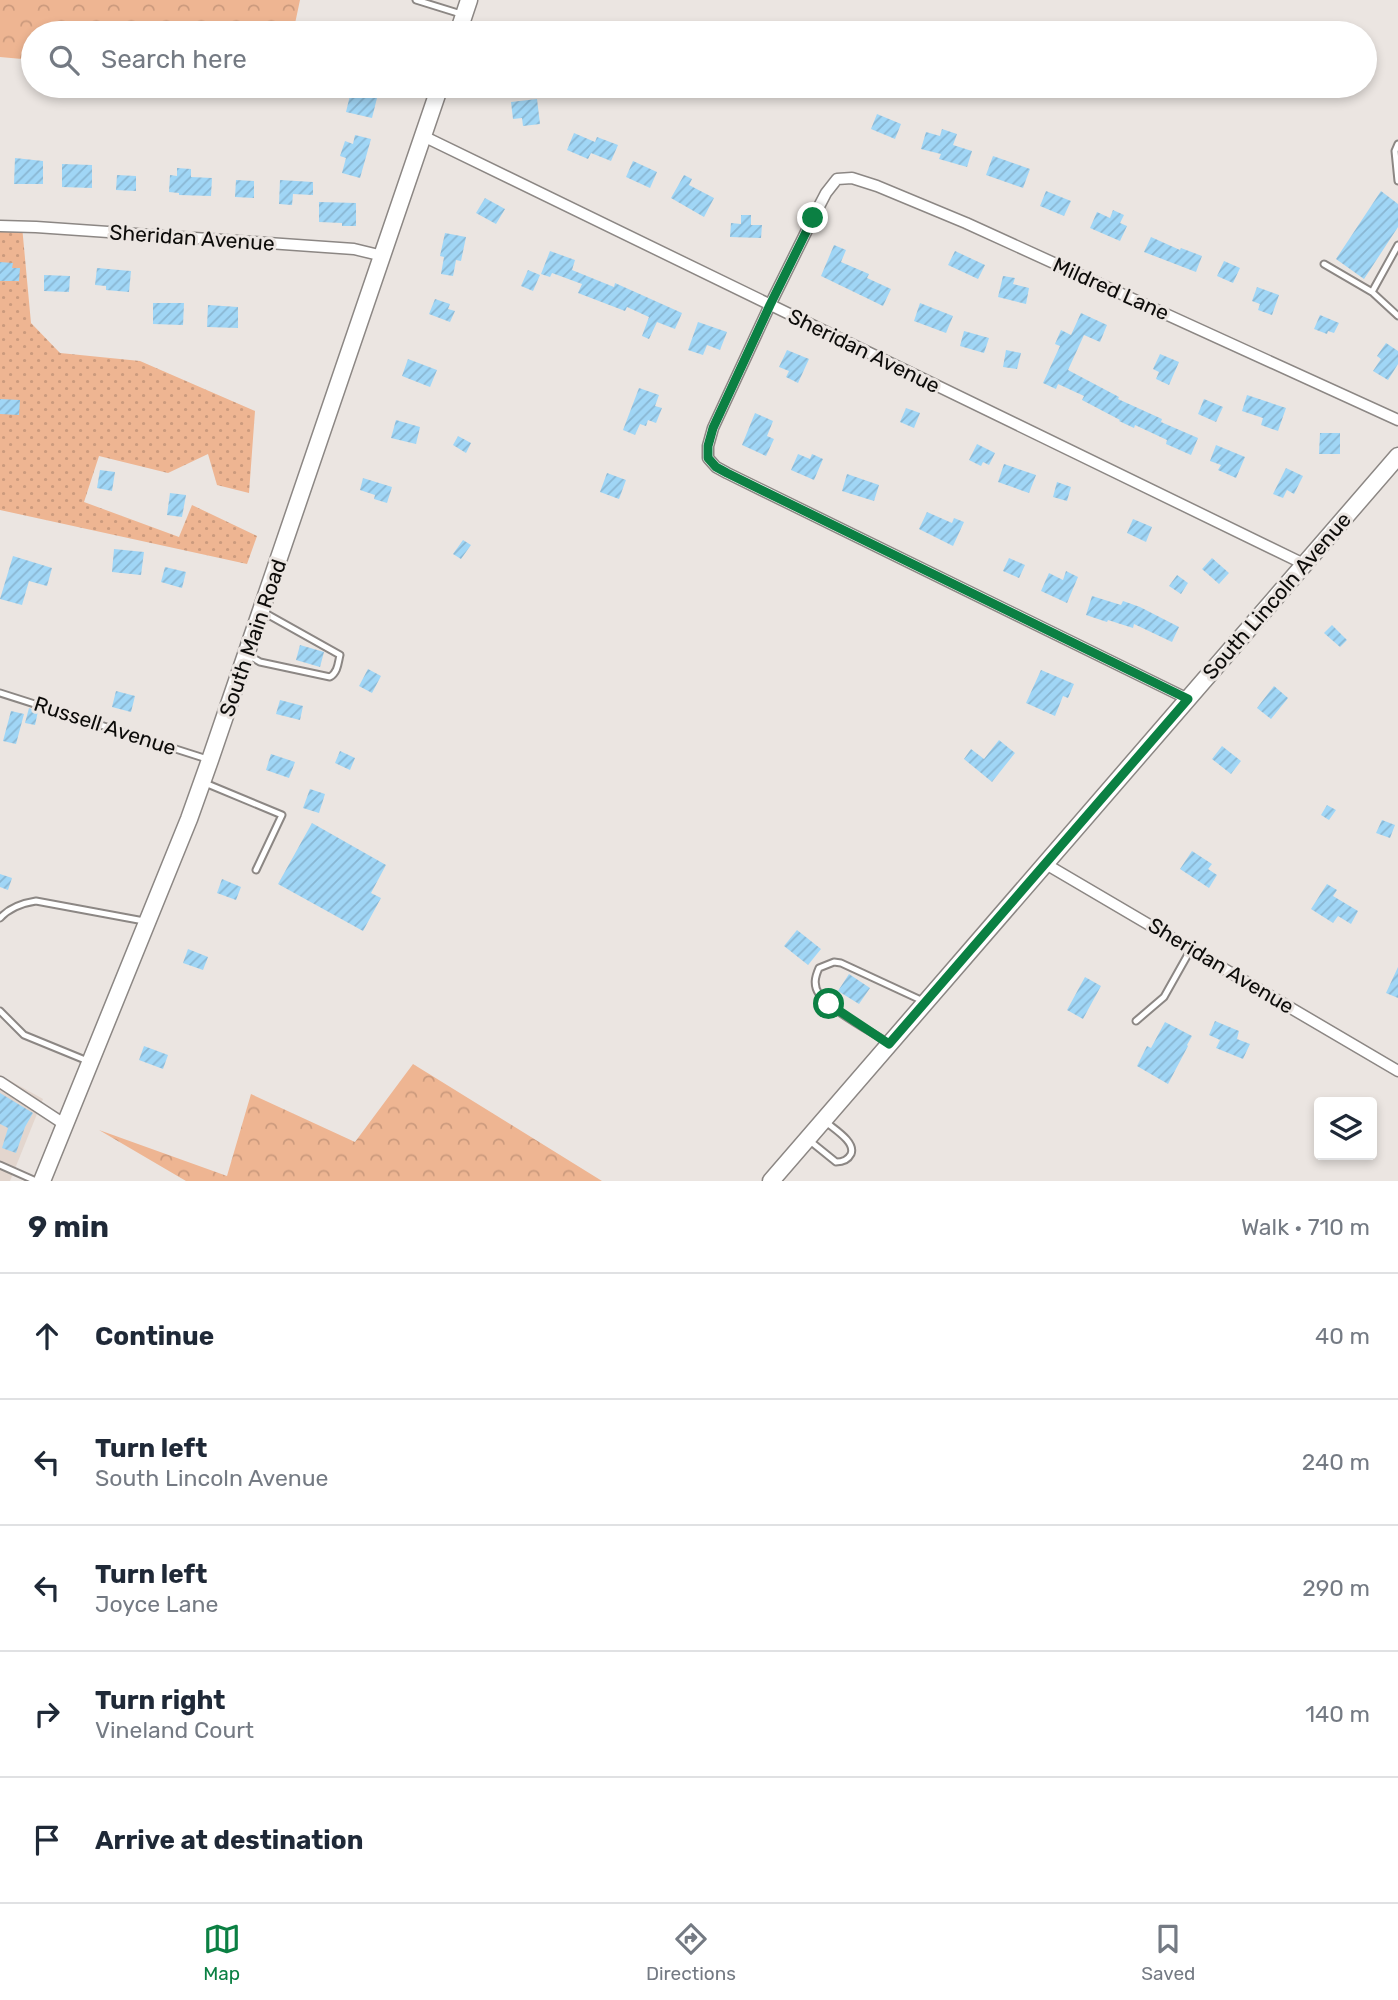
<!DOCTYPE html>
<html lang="en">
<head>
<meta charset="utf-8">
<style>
  :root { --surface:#fff; --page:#f6f6f7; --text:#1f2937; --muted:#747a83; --line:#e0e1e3; --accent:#0b8043 }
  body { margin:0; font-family:Rubik,sans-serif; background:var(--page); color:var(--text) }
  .controls { position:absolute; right:21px; bottom:21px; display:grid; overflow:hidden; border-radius:7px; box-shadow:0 4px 10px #0003 }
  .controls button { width:63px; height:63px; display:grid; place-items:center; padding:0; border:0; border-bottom:2px solid var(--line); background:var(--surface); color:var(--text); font:35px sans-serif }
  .stop { position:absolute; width:21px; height:21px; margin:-16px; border:5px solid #0b8043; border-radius:50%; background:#fff }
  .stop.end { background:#0b8043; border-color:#fff; box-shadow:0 2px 7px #0008 }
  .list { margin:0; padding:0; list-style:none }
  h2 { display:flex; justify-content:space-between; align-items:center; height:91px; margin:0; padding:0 28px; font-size:30px }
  h2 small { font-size:23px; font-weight:400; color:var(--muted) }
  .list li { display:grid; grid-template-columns:46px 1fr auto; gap:21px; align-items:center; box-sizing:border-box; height:126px; padding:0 28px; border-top:2px solid var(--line) }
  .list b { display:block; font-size:26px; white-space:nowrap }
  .list p { margin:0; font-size:23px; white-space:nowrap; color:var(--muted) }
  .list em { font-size:23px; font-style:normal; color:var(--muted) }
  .icon { flex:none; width:38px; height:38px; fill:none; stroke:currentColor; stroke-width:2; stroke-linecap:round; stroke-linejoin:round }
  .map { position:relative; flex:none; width:1398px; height:1181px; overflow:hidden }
  .search { position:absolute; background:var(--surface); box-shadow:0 4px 10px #0003; left:21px; right:21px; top:21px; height:77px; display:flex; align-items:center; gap:18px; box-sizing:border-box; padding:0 24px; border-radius:38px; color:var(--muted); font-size:26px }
  .sheet { height:721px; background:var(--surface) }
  nav { display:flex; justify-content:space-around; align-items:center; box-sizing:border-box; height:98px; border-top:2px solid var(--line); background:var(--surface); font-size:19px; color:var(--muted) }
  nav a { display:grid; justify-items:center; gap:4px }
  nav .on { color:var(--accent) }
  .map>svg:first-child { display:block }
</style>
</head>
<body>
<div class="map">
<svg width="1398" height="1181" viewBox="0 0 1398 1181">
  <defs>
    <pattern id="grass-dots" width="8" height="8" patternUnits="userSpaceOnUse" patternTransform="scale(1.75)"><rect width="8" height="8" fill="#eeb592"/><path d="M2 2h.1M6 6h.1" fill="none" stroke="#cb9a7d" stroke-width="1.8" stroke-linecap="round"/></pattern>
    <pattern id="forest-crowns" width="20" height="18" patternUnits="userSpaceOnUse" patternTransform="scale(1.75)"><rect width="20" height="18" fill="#eeb592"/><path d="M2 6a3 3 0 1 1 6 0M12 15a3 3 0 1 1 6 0" fill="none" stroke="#cb9a7d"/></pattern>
    <pattern id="building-hatch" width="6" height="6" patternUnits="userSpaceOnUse" patternTransform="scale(1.75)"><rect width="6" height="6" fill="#a0d6f6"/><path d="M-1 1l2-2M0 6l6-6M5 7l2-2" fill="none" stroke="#89b6d2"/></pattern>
  </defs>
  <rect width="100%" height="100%" fill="#ebe5e1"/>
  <path fill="#e3d6ce" d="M0,1075L43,1099L10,1181H0Z"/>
  <path fill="url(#grass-dots)" d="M0,224L22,226L31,323L60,353L140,361L255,411L249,493L217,485L208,454L168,473L99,456L84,502L179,537L192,505L257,536L247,564L0,510Z"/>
  <path fill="url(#forest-crowns)" d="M0,0H300L293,33H175L174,31L170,33H33V60L0,57Z
    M413,1064L602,1181H186L99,1130L227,1176L251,1094L355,1142Z"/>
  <path fill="url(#building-hatch)" d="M352,87L378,94L372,118L346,112Z
    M537,99L540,124L523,126L522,118L513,119L511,102Z
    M877,114L901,124L895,139L871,129Z
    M942,129L957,134L953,145L972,151L967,167L939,159L941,154L921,149L926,132L940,136Z
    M574,133L595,142L597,137L618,145L611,161L591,153L588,159L567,150Z
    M355,135L371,139L360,178L342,173L346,158L340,156L345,141L353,144Z
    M993,156L1030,169L1023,188L986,175Z
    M15,158L43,161V184H14Z
    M633,161L657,172L650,188L626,177Z
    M62,164L92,165V188L62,187Z
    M177,168L191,169V177L212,178L211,196L179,195V193L169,192L170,175L177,176Z
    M117,175L136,176V191L116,190Z
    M684,175L692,179L689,185L714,198L704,217L671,198Z
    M236,180L254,181V198L235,197Z
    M280,180L313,182V195L293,194L292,205L279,204Z
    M1046,191L1071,201L1064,216L1040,206Z
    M1381,191L1398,204V227L1364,279L1336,259Z
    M485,198L505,209L496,224L476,213Z
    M319,202L356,203V226H342V223L319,222Z
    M1113,210L1124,215L1120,223L1127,226L1120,241L1090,228L1097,212L1110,218Z
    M741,215H751V225H762L761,238L730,237L731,223L741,224Z
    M445,233L466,237L461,261L456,260L453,276L441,274L444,257L440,256Z
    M1151,237L1180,250L1181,248L1202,256L1196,272L1144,252Z
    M834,245L846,250L841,262L869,274L867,278L891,289L883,306L821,276Z
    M550,251L575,260L572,270L614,287L615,283L682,313L675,329L657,322L649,339L642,336L649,317L627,307L625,311L578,293L582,284L552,273L550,277L541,274Z
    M955,251L985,265L978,279L948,265Z
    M1224,261L1240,268L1233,283L1217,276Z
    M0,262L13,263L12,268H20L19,281H0Z
    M97,268L131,271L129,292L106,290V286L95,285Z
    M528,270L540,275L533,291L521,286Z
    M44,275L70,276L69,292L44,291Z
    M1003,276L1015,278L1013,284L1029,288L1026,304L998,297Z
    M1257,287L1279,295L1272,315L1258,310L1260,304L1252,301Z
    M435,299L450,304L448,309L455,311L450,322L429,314Z
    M153,303H184L183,325L153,324Z
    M920,303L953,316L946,333L914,321Z
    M208,305L238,307V328L207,327Z
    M1081,313L1107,325L1100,342L1084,335L1068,370L1119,397L1118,399L1162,419L1161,422L1198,438L1191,455L1166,444L1167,440L1135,425L1134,428L1119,421L1120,420L1082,400L1084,396L1058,384L1056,389L1043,383L1060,346L1055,344L1061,330L1071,335Z
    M1320,315L1339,323L1334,333L1328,331L1327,334L1314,329Z
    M698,322L727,332L720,350L707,345L703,355L688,350Z
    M964,331L989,338L984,353L960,346Z
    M1386,343L1398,351V364L1388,380L1373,371L1381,359L1377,356Z
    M787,350L809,359L798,383L786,377L789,371L779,367Z
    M1006,350L1021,353L1017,369L1003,367Z
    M1160,354L1179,362L1169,385L1156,379L1159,372L1153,369Z
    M408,359L437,370L430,387L402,376Z
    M639,388L659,395L655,406L662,408L656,423L648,420L646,426L640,424L635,435L623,430Z
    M1247,395L1286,408L1278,431L1261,425L1263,418L1242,411Z
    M0,399L20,400L19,415L0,414Z
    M1204,399L1223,407L1216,422L1198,414Z
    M906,408L920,413L914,428L900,422Z
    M755,413L773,421L767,436L774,439L766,456L742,445Z
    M396,420L420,427L416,444L391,438Z
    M1320,433H1340V454H1319Z
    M458,436L471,443L466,453L453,445Z
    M977,444L995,453L989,465L983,462L981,466L969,460Z
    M1216,445L1245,457L1236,478L1218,470L1221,465L1210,461Z
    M798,454L810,459L812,454L823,459L814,480L791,470Z
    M1004,464L1036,475L1029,493L998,482Z
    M1286,468L1303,476L1294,494L1287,490L1283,498L1273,494Z
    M100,470L115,472L112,491L97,488Z
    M607,473L626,480L619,499L600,492Z
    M847,474L879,485L874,501L842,491Z
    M363,478L392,487L387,503L374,499L375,495L360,490Z
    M1057,482L1071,487L1067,501L1053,497Z
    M170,493L186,495L182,517L167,515Z
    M927,512L952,523L954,518L964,522L953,546L919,529Z
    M1133,519L1152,527L1146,542L1127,533Z
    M463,540L471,545L461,559L453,554Z
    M114,549L144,552L141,575L112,572Z
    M13,556L52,568L47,586L29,581L22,605L0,599Z
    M1009,558L1025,565L1019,578L1003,571Z
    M1212,558L1229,573L1219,584L1202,569Z
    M165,567L186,572L182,588L161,582Z
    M1066,571L1078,577L1067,603L1041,591L1049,573L1063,580Z
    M1177,575L1188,583L1181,594L1169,586Z
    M1092,596L1121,605L1123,601L1140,607L1179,627L1172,642L1134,624L1133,628L1108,620L1107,622L1086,615Z
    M1332,625L1347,640L1340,647L1324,633Z
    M300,645L324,652L320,667L296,660Z
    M368,669L381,676L372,693L359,686Z
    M1041,670L1074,684L1068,698L1063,696L1055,716L1026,703Z
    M1274,686L1288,698L1271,719L1257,708Z
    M116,691L135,696L131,712L112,707Z
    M280,700L303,706L300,720L276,714Z
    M29,708L38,711L35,725L25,723Z
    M11,711L24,714L16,744L3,741Z
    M999,740L1015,753L992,782L964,759L971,749L984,759Z
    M1222,746L1241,761L1231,774L1212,759Z
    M340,751L355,758L350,770L335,763Z
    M271,754L295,762L289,778L266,770Z
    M310,789L325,794L319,813L303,808Z
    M1327,805L1336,810L1329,820L1321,815Z
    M1382,820L1395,825L1390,838L1376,833Z
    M312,823L386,865L371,893L381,898L363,931L278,884Z
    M1192,851L1212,864L1208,869L1217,875L1209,888L1180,869Z
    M0,874L12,878L8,890L0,887Z
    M222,879L241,887L236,900L217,893Z
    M1327,884L1337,890L1333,896L1358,911L1351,924L1338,916L1333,923L1311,909Z
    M797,930L821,949L808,965L784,946Z
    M188,949L208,957L203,970L183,963Z
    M1398,967V998L1386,993Z
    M849,974L870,988L859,1004L838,991Z
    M1085,977L1101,986L1083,1019L1067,1010Z
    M1215,1021L1239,1031L1237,1039L1250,1044L1243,1059L1216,1048L1220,1040L1209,1035Z
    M1165,1022L1192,1036L1187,1045L1188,1046L1168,1084L1137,1066L1147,1046L1151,1048Z
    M144,1046L168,1055L163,1069L139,1060Z
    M0,1093L33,1113L25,1127L16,1153L2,1148L8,1128L0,1124Z"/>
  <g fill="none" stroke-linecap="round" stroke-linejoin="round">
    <g stroke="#8c8784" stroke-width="9">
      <path id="service" d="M416,0L461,14
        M1398,144L1395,151L1398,181
        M1324,264L1372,292L1398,316
        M1372,292L1398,245
        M248,655L260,662L330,677C338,672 338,663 340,655L265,613
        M0,693L207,759
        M205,783L282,815L256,870
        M0,918C10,907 23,903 36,901L144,921
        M0,1011L24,1035L90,1062
        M1136,1021L1164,997L1191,949
        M887,1042C870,1031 829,1009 819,994C813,985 815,977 819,968L834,962L841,963L923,1001
        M810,1141L836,1162C842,1162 848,1160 851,1154C856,1142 834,1129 826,1122
        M0,1165L36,1181"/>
    </g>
    <g stroke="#8c8784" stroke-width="13">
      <path id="minor" d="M423,136L1304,564
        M0,226L36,227L354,249L383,256
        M1188,699L727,473L716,467L708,458V446L713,428L770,305L813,218L826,193L837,179L852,178L877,186L966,223L1398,420
        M1044,863L1398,1071
        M0,1082L64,1124"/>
    </g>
    <g stroke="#8c8784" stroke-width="19">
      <path id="primary" d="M458,33L469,0
        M42,1181L189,819L210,760L440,86
        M771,1181L1398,456"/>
    </g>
    <use href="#service" stroke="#fff" stroke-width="5"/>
    <use href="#minor" stroke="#fff" stroke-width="10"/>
    <use href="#primary" stroke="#fff" stroke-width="16"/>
  </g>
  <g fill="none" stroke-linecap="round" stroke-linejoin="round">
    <path stroke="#0b8043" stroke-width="9" d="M813,218L770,305L713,428L708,446V458L716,467L727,473L1188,699L889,1044L829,1004"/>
  </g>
  <g text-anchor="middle" stroke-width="6" stroke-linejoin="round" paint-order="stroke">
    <g font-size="21" fill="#0d0c0a" stroke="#ebe5e1">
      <text transform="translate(192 238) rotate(4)" y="7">Sheridan Avenue</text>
      <text transform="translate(1111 289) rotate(24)" y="7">Mildred Lane</text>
      <text transform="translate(864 351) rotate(26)" y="7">Sheridan Avenue</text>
      <text transform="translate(1277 596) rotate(-49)" y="7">South Lincoln Avenue</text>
      <text transform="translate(253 638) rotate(-71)" y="7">South Main Road</text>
      <text transform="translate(105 726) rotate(18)" y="7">Russell Avenue</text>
      <text transform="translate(1221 966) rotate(31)" y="7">Sheridan Avenue</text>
    </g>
  </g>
</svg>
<div class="controls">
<button><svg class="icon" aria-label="layers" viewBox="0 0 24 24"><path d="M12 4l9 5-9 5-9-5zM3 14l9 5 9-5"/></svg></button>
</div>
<div class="stop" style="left:829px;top:1004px"></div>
<div class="stop end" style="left:813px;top:218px"></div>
<div class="search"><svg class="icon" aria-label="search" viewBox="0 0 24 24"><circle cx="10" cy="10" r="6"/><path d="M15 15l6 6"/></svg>Search here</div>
</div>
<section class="sheet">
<h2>9 min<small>Walk · 710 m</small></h2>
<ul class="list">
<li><svg class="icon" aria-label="ahead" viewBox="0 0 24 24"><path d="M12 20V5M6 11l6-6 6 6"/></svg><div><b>Continue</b></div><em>40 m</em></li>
<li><svg class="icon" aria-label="left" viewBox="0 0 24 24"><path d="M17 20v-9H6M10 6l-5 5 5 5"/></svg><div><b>Turn left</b><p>South Lincoln Avenue</p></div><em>240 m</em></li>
<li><svg class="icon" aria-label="left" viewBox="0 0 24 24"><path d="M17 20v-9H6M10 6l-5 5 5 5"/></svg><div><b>Turn left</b><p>Joyce Lane</p></div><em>290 m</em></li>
<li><svg class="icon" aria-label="right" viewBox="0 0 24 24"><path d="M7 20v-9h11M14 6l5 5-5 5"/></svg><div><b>Turn right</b><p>Vineland Court</p></div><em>140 m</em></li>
<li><svg class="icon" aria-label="arrive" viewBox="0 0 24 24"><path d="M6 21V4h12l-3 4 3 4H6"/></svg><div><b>Arrive at destination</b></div></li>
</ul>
</section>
<nav>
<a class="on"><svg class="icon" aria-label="map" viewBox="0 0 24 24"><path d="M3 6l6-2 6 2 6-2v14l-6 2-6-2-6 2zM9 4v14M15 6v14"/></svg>Map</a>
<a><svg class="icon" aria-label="directions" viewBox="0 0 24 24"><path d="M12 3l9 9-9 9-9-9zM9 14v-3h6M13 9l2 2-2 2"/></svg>Directions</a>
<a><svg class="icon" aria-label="saved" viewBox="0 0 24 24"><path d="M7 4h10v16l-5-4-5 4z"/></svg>Saved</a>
</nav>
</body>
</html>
